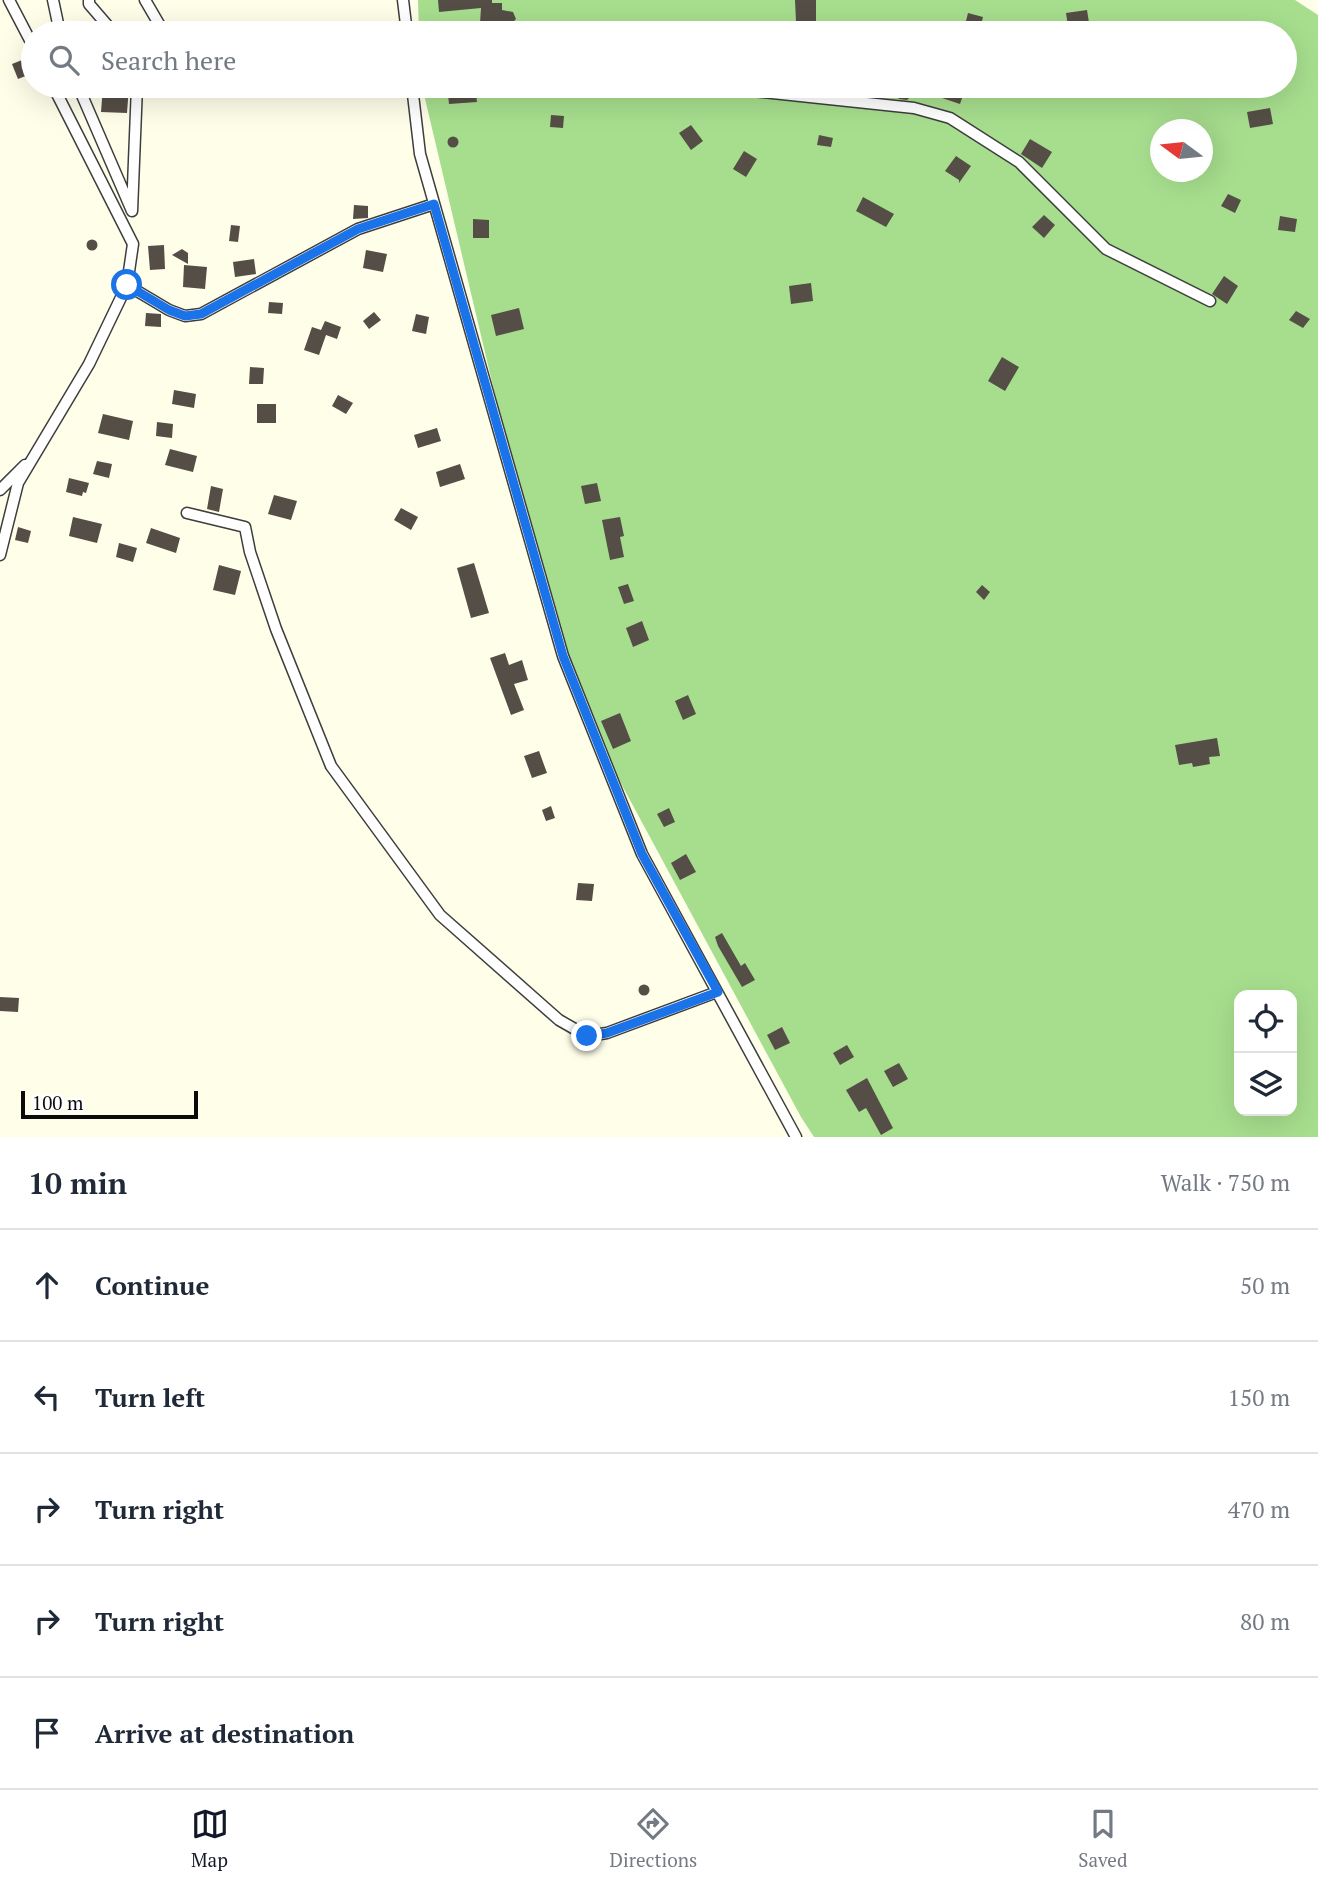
<!DOCTYPE html>
<html lang="en">
<head>
<meta charset="utf-8">
<style>
  :root { --surface:#fff; --page:#f2f2f3; --text:#1f2937; --muted:#747a83; --line:#e0e1e3; --accent:#111827 }
  body { margin:0; font-family:"PT Serif",serif; background:var(--page); color:var(--text) }
  .controls { position:absolute; right:21px; bottom:21px; display:grid; overflow:hidden; border-radius:14px; box-shadow:0 7px 28px #0002 }
  .controls button { width:63px; height:63px; display:grid; place-items:center; padding:0; border:0; border-bottom:2px solid var(--line); background:var(--surface); color:var(--text); font:35px sans-serif }
  .compass { position:absolute; left:1150px; top:119px; width:63px; height:63px; border-radius:50%; background:var(--surface); box-shadow:0 7px 28px #0002; rotate:285deg }
  .scale { position:absolute; left:21px; bottom:18px; width:177px; box-sizing:border-box; padding-left:7px; border:4px solid #0b0b0b; border-top:0; font-size:19px; line-height:24px; white-space:nowrap; color:#0b0b0b; -webkit-text-stroke:5px #fff; paint-order:stroke }
  .stop { position:absolute; width:21px; height:21px; margin:-16px; border:5px solid #1a73e8; border-radius:50%; background:#fff }
  .stop.end { background:#1a73e8; border-color:#fff; box-shadow:0 2px 7px #0008 }
  .list { margin:0; padding:0; list-style:none }
  h2 { display:flex; justify-content:space-between; align-items:center; height:91px; margin:0; padding:0 28px; font-size:30px }
  h2 small { font-size:23px; font-weight:400; color:var(--muted) }
  .list li { display:grid; grid-template-columns:46px 1fr auto; gap:21px; align-items:center; box-sizing:border-box; height:112px; padding:0 28px; border-top:2px solid var(--line) }
  .list b { display:block; font-size:26px; white-space:nowrap }
  .list em { font-size:23px; font-style:normal; color:var(--muted) }
  .icon { flex:none; width:38px; height:38px; fill:none; stroke:currentColor; stroke-width:2; stroke-linecap:round; stroke-linejoin:round }
  .map { position:relative; flex:none; width:1318px; height:1137px; overflow:hidden }
  .search { position:absolute; background:var(--surface); box-shadow:0 7px 28px #0002; left:21px; right:21px; top:21px; height:77px; display:flex; align-items:center; gap:18px; box-sizing:border-box; padding:0 24px; border-radius:38px; color:var(--muted); font-size:26px }
  .sheet { height:651px; background:var(--surface) }
  nav { display:flex; justify-content:space-around; align-items:center; box-sizing:border-box; height:98px; border-top:2px solid var(--line); background:var(--surface); font-size:19px; color:var(--muted) }
  nav a { display:grid; justify-items:center; gap:4px }
  nav .on { color:var(--accent) }
  .map>svg:first-child { display:block }
</style>
</head>
<body>
<div class="map">
<svg width="1318" height="1137" viewBox="0 0 1318 1137">
  <rect width="100%" height="100%" fill="#fffee9"/>
  <path fill="#a7de8e" fill-rule="evenodd" d="M418,0H1295L1318,15V1137H814L801,1117L583,713L509,454L422,86H1285V33H419ZM1160,130H1202V172H1160ZM1239,995H1292V1111H1239Z"/>
  <path fill="#544e46" d="M438,0H492V3H502V10L513,12L516,19L513,22L501,24L480,23L481,8L439,12Z
    M795,0H816V21L796,22Z
    M1087,10L1090,29L1069,33L1066,13Z
    M968,13L983,17L979,33H963Z
    M22,60L28,75L18,79L12,64Z
    M103,86H129L127,113L101,112Z
    M447,86H475L477,102L449,104Z
    M903,86L911,96L907,100L899,99L893,92Z
    M936,86H966L960,104L933,95Z
    M1270,108L1273,124L1250,128L1247,112Z
    M551,115L564,116L563,128L550,127Z
    M691,125L703,141L691,150L679,133Z
    M819,135L833,138L831,147L817,145Z
    M447.5 142a5.5 5.5 0 1 1 11 0a5.5 5.5 0 1 1-11 0Z
    M1030,139L1052,152L1042,168L1021,154Z
    M744,151L757,159L746,177L733,169Z
    M956,156L971,166L959,183V180L945,171Z
    M1228,194L1241,200L1235,213L1221,206Z
    M863,197L894,214L886,227L856,211Z
    M354,205L368,206V218L353,219Z
    M1044,215L1055,225L1044,238L1032,227Z
    M1280,216L1297,219L1295,232L1278,230Z
    M473,219L489,220V238H473Z
    M231,225L240,226L238,242L229,241Z
    M86.5 245a5.5 5.5 0 1 1 11 0a5.5 5.5 0 1 1-11 0Z
    M164,245L165,269L150,270L148,246Z
    M182,249L188,253V264L172,255Z
    M366,250L387,254L383,272L363,268Z
    M254,259L256,274L235,277L233,262Z
    M184,265L207,267L205,289L183,287Z
    M1224,276L1238,286L1227,304L1212,294Z
    M811,283L813,301L791,304L789,286Z
    M269,302L283,303L282,314L268,313Z
    M519,308L524,329L496,336L491,315Z
    M1296,311L1310,319L1303,328L1289,320Z
    M374,312L381,320L369,329L363,321Z
    M146,313L161,314V327L145,326Z
    M416,314L429,317L426,334L412,331Z
    M325,321L341,327L337,339L326,335L319,355L304,350L312,327L321,330Z
    M1002,357L1019,367L1005,391L988,381Z
    M250,367L264,368L263,384H249Z
    M174,390L196,394L194,408L172,404Z
    M338,395L353,403L346,414L332,406Z
    M257,404H276V423H257Z
    M103,414L133,421L129,440L98,433Z
    M157,422L173,424L172,438L156,436Z
    M437,428L441,441L418,448L414,435Z
    M170,449L197,456L193,472L165,465Z
    M97,461L112,464L109,478L93,474Z
    M460,464L465,479L440,487L436,472Z
    M69,478L89,483L86,493L83,492L82,496L66,492Z
    M597,483L601,501L585,504L581,486Z
    M211,486L223,489L219,512L207,509Z
    M274,495L297,501L291,520L268,514Z
    M401,508L418,517L411,530L394,520Z
    M73,517L102,524L97,543L69,536Z
    M620,517L624,536L620,537L624,557L610,560L602,520Z
    M18,527L31,531L28,543L15,540Z
    M151,528L180,538L176,553L146,543Z
    M119,543L137,548L133,562L116,557Z
    M474,563L489,613L471,618L457,568Z
    M219,565L241,571L235,595L213,590Z
    M628,584L634,601L624,604L618,587Z
    M982,585L990,592L984,600L976,592Z
    M642,621L649,640L633,647L626,628Z
    M505,653L509,665L522,660L528,680L514,684L524,710L511,715L490,658Z
    M688,695L696,714L683,720L675,701Z
    M620,713L631,741L613,749L601,721Z
    M1217,738L1220,756L1209,757L1210,764L1193,767L1192,763L1179,765L1175,745Z
    M539,751L547,773L532,778L524,756Z
    M551,806L555,818L546,821L542,810Z
    M669,808L675,822L664,827L657,814Z
    M686,854L696,872L680,880L671,863Z
    M578,883L594,884L592,901L576,900Z
    M722,933L741,966L745,963L755,980L742,987L718,946L715,937Z
    M638.5 990a5.5 5.5 0 1 1 11 0a5.5 5.5 0 1 1-11 0Z
    M0,997L19,998L18,1012L0,1011Z
    M782,1027L790,1043L775,1050L767,1035Z
    M847,1045L854,1057L840,1065L833,1053Z
    M899,1063L908,1079L893,1087L884,1071Z
    M867,1078L893,1128L881,1135L866,1108L859,1112L846,1090Z"/>
  <g fill="none" stroke-linecap="round" stroke-linejoin="round">
    <g stroke="#3e3e3e" stroke-width="13">
      <path id="street" d="M9,0L33,46
        M53,0L60,33
        M89,0V4L114,33
        M145,0L159,24L158,33
        M403,0L407,33
        M78,86L132,211L137,86
        M412,86L420,154L563,656L642,854L796,1137
        M704,86L914,108L950,118L1019,162L1106,249L1210,301
        M127,285L169,310L185,316L201,314L358,229L434,204
        M0,490L25,465
        M187,513L245,527L250,552L276,629L331,766L440,915L559,1020L587,1036L607,1033L717,992
        M0,555L18,483L89,364L127,285L133,244L53,86"/>
    </g>
    <use href="#street" stroke="#fff" stroke-width="10"/>
  </g>
  <g fill="none" stroke-linecap="round" stroke-linejoin="round">
    <path stroke="#1a73e8" stroke-width="9" d="M127,285L169,310L185,316L201,314L358,229L434,204L563,656L642,854L718,992L607,1033L587,1036"/>
  </g>
</svg>
<div class="controls">
<button><svg class="icon" aria-label="locate" viewBox="0 0 24 24"><circle cx="12" cy="12" r="6"/><path d="M12 2v4M12 18v4M2 12h4M18 12h4"/></svg></button>
<button><svg class="icon" aria-label="layers" viewBox="0 0 24 24"><path d="M12 4l9 5-9 5-9-5zM3 14l9 5 9-5"/></svg></button>
</div>
<svg class="compass" viewBox="-18 -18 36 36"><path d="M0-13l5 13h-10z" fill="#e53935"/><path d="M0 13l5-13h-10z" fill="#747a83"/></svg>
<div class="scale">100 m</div>
<div class="stop" style="left:127px;top:285px"></div>
<div class="stop end" style="left:587px;top:1036px"></div>
<div class="search"><svg class="icon" aria-label="search" viewBox="0 0 24 24"><circle cx="10" cy="10" r="6"/><path d="M15 15l6 6"/></svg>Search here</div>
</div>
<section class="sheet">
<h2>10 min<small>Walk · 750 m</small></h2>
<ul class="list">
<li><svg class="icon" aria-label="ahead" viewBox="0 0 24 24"><path d="M12 20V5M6 11l6-6 6 6"/></svg><div><b>Continue</b></div><em>50 m</em></li>
<li><svg class="icon" aria-label="left" viewBox="0 0 24 24"><path d="M17 20v-9H6M10 6l-5 5 5 5"/></svg><div><b>Turn left</b></div><em>150 m</em></li>
<li><svg class="icon" aria-label="right" viewBox="0 0 24 24"><path d="M7 20v-9h11M14 6l5 5-5 5"/></svg><div><b>Turn right</b></div><em>470 m</em></li>
<li><svg class="icon" aria-label="right" viewBox="0 0 24 24"><path d="M7 20v-9h11M14 6l5 5-5 5"/></svg><div><b>Turn right</b></div><em>80 m</em></li>
<li><svg class="icon" aria-label="arrive" viewBox="0 0 24 24"><path d="M6 21V4h12l-3 4 3 4H6"/></svg><div><b>Arrive at destination</b></div></li>
</ul>
</section>
<nav>
<a class="on"><svg class="icon" aria-label="map" viewBox="0 0 24 24"><path d="M3 6l6-2 6 2 6-2v14l-6 2-6-2-6 2zM9 4v14M15 6v14"/></svg>Map</a>
<a><svg class="icon" aria-label="directions" viewBox="0 0 24 24"><path d="M12 3l9 9-9 9-9-9zM9 14v-3h6M13 9l2 2-2 2"/></svg>Directions</a>
<a><svg class="icon" aria-label="saved" viewBox="0 0 24 24"><path d="M7 4h10v16l-5-4-5 4z"/></svg>Saved</a>
</nav>
</body>
</html>
